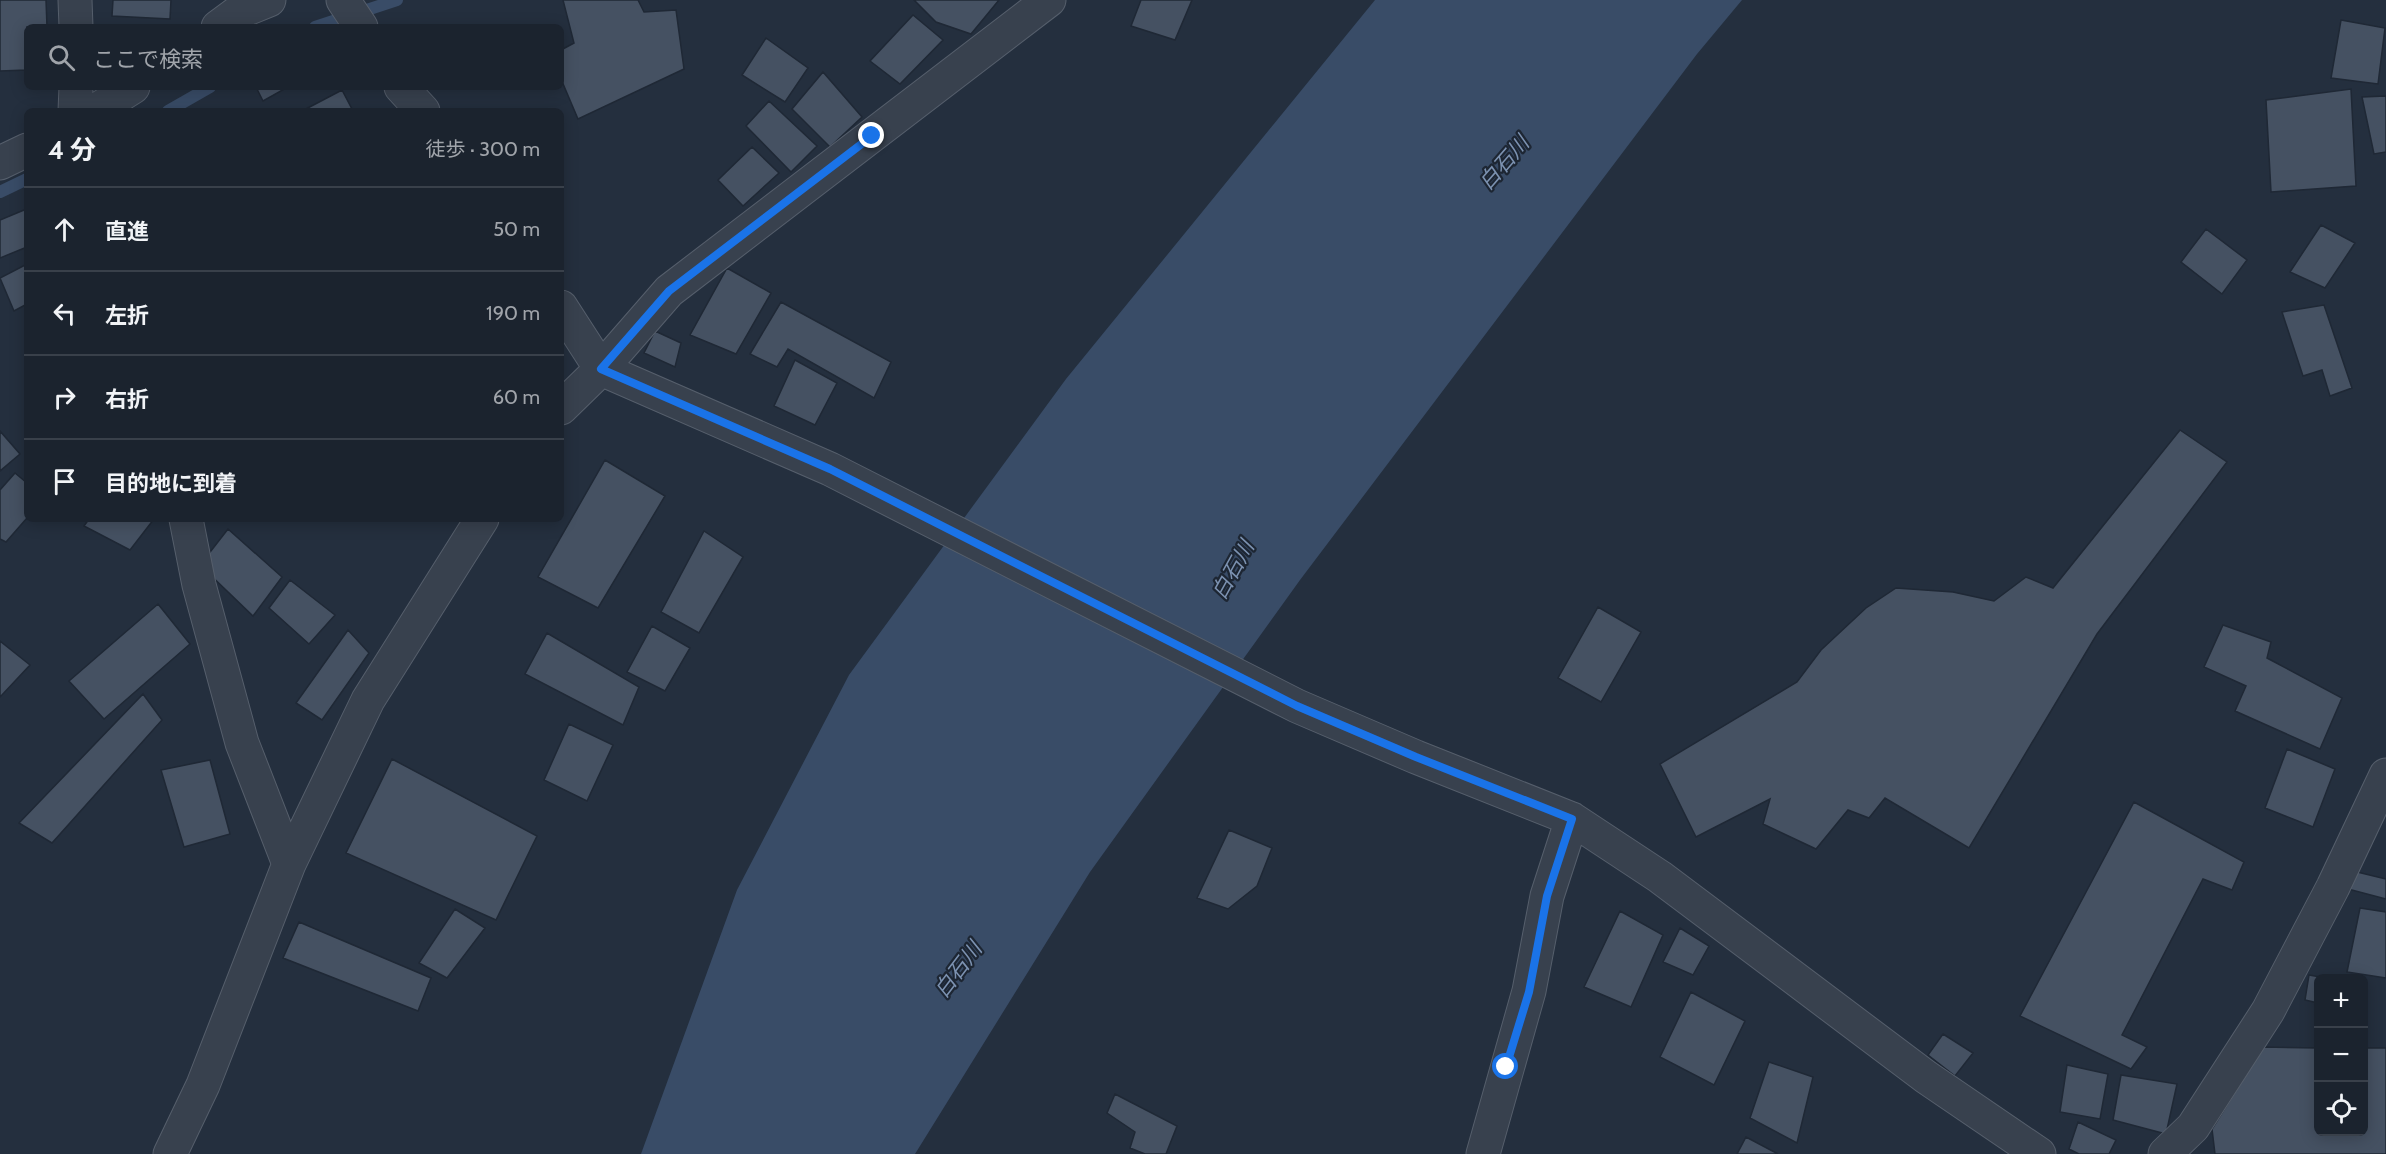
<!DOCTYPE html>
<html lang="ja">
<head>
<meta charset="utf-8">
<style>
  :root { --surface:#1b232e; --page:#282f3a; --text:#f1f3f6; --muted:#a0a4aa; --line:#39404a }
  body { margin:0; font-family:Cabin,"Noto Sans JP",sans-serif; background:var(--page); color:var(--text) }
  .controls { position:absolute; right:18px; bottom:18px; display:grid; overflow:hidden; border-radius:9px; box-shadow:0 3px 15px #0003 }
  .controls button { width:54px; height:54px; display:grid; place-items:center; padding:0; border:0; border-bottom:2px solid var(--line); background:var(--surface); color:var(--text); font:30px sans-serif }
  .stop { position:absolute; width:18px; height:18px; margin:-14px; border:4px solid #1a73e8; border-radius:50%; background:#fff }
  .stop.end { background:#1a73e8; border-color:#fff; box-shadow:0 2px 6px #0008 }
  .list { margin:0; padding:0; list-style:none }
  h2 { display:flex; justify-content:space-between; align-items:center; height:78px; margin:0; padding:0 24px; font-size:26px }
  h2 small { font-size:20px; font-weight:400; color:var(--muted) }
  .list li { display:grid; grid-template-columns:39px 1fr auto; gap:18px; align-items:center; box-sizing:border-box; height:84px; padding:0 24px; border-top:2px solid var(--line) }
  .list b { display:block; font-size:22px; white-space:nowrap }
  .list em { font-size:20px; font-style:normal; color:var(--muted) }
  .icon { flex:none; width:33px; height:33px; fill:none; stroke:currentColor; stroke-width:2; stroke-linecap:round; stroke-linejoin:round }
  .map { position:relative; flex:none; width:2386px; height:1154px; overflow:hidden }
  .search { position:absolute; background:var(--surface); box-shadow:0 3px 15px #0003; left:24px; top:24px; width:540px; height:66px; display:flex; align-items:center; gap:15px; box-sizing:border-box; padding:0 21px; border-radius:9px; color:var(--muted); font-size:22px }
  .panel { position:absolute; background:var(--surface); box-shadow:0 3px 15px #0003; left:24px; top:108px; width:540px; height:414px; border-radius:9px }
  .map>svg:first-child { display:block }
</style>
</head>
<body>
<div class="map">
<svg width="2386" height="1154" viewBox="0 0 2386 1154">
  <rect width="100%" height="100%" fill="#242f3e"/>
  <path fill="#394c67" d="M1375,0H1742L1697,54L1300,580L1090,872L915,1154H641L737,890L849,675L1066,379Z"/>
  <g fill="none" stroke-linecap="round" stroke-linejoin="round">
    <path stroke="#394c67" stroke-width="12" d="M315,27L397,0
      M168,111L210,87
      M0,192L27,179"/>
  </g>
  <path fill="#455162" stroke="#1f2835" stroke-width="1.5" d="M0,0H46L47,27H27V70L0,71Z
    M113,0H171L170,19L112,16Z
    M563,0H638L644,12L676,10L684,69L578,119L561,79V50L574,43Z
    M914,0H999L971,34L936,22Z
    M1141,0H1192L1175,40L1131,26Z
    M913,15L943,40L900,84L870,61Z
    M2341,20L2385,28L2378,84L2331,78Z
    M766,38L808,68L785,102L742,75Z
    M823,72L862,117L830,147L792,109Z
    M256,87H288L263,101Z
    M2351,89L2356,186L2271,192L2266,100Z
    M342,90L353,111H302Z
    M2386,96V152L2374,154L2362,97Z
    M769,101L817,146L791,172L746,126Z
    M752,147L779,173L743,206L718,180Z
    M24,210L27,216V247L0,258V220Z
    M2321,225L2355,243L2325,288L2290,272Z
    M2206,229L2247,260L2222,294L2181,262Z
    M27,264V304L14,311L0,278Z
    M727,268L771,293L736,354L690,335Z
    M781,302L891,362L874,398L788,349L777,367L750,354Z
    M2324,305L2352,388L2330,396L2322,370L2303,376L2282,312Z
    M655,331L681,343L675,367L644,353Z
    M795,360L837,383L815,425L774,406Z
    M2180,430L2227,462L2097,634L1969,848L1885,798L1869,818L1848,810L1816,849L1763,824L1770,799L1696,837L1660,764L1797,682L1821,650L1866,608L1896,588L1953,592L1994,601L2026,577L2053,588Z
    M0,431L20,454L0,471Z
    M605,460L665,496L598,608L538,577Z
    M15,473L27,483V518L6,542L0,539V490Z
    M89,519H154L130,550L84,526Z
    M228,529L282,577L253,616L200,565Z
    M704,531L743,557L699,633L661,612Z
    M290,580L335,615L309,644L269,608Z
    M158,604L190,644L104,719L69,681Z
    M1598,607L1641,632L1601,702L1558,678Z
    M2223,625L2271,642L2267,658L2342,698L2320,749L2235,711L2246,686L2204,667Z
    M652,626L690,648L665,691L627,672Z
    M348,630L369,653L322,720L296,703Z
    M547,633L639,687L623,725L525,674Z
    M0,641L30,665L0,697Z
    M143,694L162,720L52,843L19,823Z
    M569,724L613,745L587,801L544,780Z
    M2287,749L2335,769L2313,827L2265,808Z
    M392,759L537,836L496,920L346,853Z
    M210,760L230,834L184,847L161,770Z
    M2134,802L2244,862L2232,890L2203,879L2122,1035L2147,1047L2131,1069L2020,1016Z
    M1229,830L1272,848L1257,886L1228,909L1197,898Z
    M2353,871L2386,879V899L2348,889Z
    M2360,908L2386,912V978L2347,972Z
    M455,909L485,928L447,978L419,963Z
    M1620,911L1663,935L1631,1007L1584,987Z
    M299,922L431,978L418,1011L283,958Z
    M1680,928L1709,946L1693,975L1663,962Z
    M2309,975L2326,978H2318V1003L2305,1000Z
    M1691,992L1745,1021L1714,1085L1660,1057Z
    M1943,1034L1973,1053L1955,1076L1928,1055Z
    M2263,1047L2318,1048V1132H2364V1048H2386V1154H2215L2212,1129Z
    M1769,1062L1813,1077L1797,1143L1750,1118Z
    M2067,1065L2108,1074L2100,1119L2060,1112Z
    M2121,1075L2177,1084L2166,1134L2113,1120Z
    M1115,1094L1177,1126L1166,1154H1145L1130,1148L1135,1132L1107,1113Z
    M2078,1122L2116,1140L2109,1154H2079L2069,1149Z
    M1746,1137L1778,1154H1737Z"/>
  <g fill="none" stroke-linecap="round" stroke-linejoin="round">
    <g stroke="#565f6c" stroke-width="35">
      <path id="minor" d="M75,0L76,27
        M343,0L361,27
        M218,27L237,13L269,0
        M401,87L423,111
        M75,111L76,87
        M95,111L133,87
        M0,163L27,150
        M561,307L601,369L830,469L1297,706L1416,757L1572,819L1660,877L1926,1077L2039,1154
        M561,408L601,369L669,291L1049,0
        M186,519L199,585L242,743L289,864
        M170,1154L203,1085L289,864L368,700L482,519
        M1483,1154L1529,991L1547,896L1572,819
        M2165,1154L2193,1127L2268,1011L2333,887L2386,775"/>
    </g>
    <use href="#minor" stroke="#38414e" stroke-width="33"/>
  </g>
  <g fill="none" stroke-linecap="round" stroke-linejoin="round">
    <path stroke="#1a73e8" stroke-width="8" d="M872,136L669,291L601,369L830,469L1297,706L1416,757L1572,819L1547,896L1529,992L1506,1067"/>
  </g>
  <g text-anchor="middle" stroke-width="4.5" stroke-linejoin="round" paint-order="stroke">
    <g font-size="21" font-style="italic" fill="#7c92b1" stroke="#1d2633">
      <text transform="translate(1504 163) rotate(-49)" y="7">白石川</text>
      <text transform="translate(1233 570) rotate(-61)" y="7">白石川</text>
      <text transform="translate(958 970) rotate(-53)" y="7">白石川</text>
    </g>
  </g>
</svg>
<div class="controls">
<button>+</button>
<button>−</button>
<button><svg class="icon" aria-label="locate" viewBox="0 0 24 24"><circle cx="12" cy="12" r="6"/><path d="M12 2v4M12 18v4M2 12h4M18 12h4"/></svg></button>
</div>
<div class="stop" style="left:1506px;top:1067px"></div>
<div class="stop end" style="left:872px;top:136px"></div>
<div class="search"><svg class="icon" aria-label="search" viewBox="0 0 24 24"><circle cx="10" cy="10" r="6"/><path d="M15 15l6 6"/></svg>ここで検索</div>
<section class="panel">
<h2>4 分<small>徒歩 · 300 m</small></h2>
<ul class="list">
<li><svg class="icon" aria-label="ahead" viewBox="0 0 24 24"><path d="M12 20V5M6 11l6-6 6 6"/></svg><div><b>直進</b></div><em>50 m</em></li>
<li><svg class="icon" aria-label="left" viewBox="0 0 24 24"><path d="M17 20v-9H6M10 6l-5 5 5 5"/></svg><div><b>左折</b></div><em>190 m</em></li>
<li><svg class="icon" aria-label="right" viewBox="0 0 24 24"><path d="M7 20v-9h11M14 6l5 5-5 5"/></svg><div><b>右折</b></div><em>60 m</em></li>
<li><svg class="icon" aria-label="arrive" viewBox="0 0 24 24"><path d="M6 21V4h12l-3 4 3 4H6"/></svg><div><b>目的地に到着</b></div></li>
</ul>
</section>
</div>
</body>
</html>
